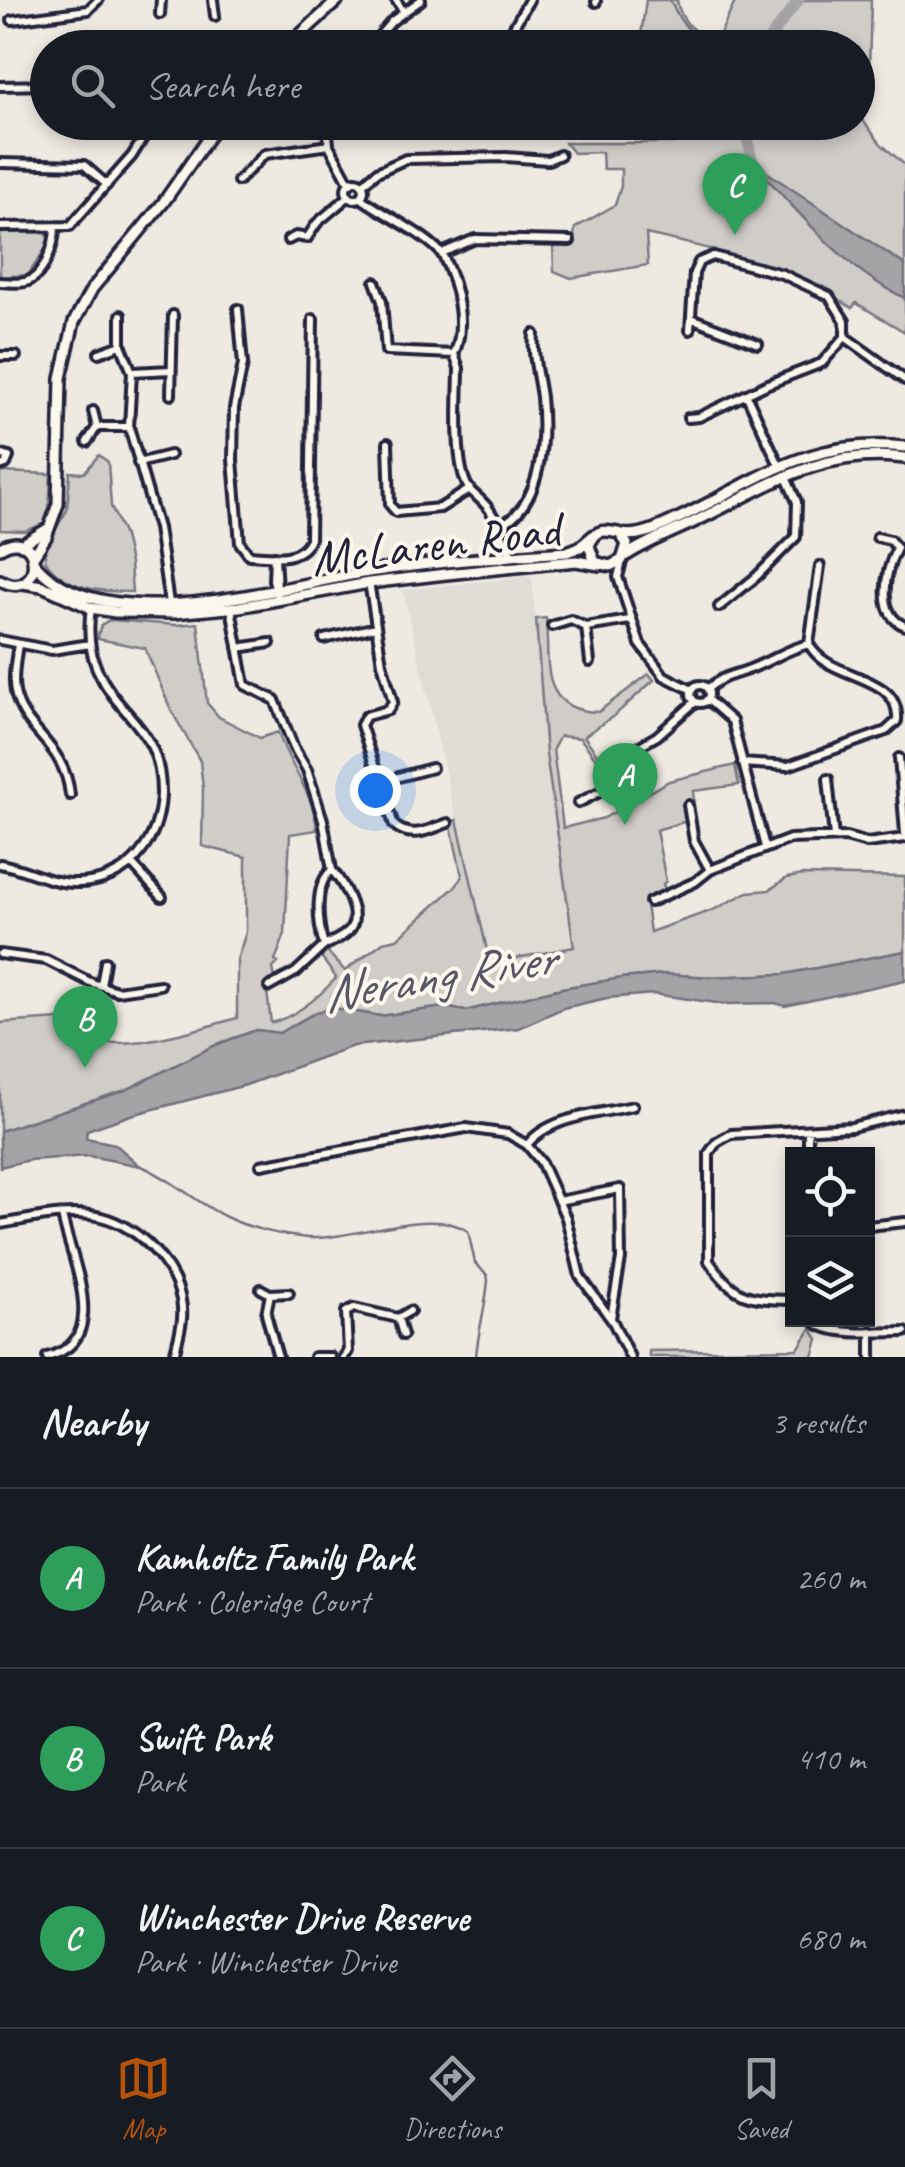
<!DOCTYPE html>
<html lang="en">
<head>
<meta charset="utf-8">
<style>
  :root { --surface:#171b24; --page:#20242c; --text:#f1f3f6; --muted:#9ea1a6; --line:#363941; --accent:#b45309 }
  body { margin:0; font-family:Caveat,sans-serif; background:var(--page); color:var(--text) }
  .controls { position:absolute; right:30px; bottom:30px; display:grid; overflow:hidden; border-radius:0px; box-shadow:0 5px 15px #0003 }
  .controls button { width:90px; height:90px; display:grid; place-items:center; padding:0; border:0; border-bottom:2px solid var(--line); background:var(--surface); color:var(--text); font:50px sans-serif }
  .you { position:absolute; left:375px; top:790px; width:35px; height:35px; margin:-25px; border:8px solid #fff; border-radius:50%; background:#1a73e8; box-shadow:0 0 0 15px #1a73e833 }
  .badge { display:grid; place-items:center; width:65px; height:65px; border-radius:50%; background:var(--accent); color:#fff; font-size:32px; font-weight:700 }
  .pin { position:absolute; translate:-50% -82px; filter:drop-shadow(0 2px 5px #0008) }
  .pin::after { content:''; position:absolute; top:52px; width:35px; height:30px; background:inherit; clip-path:polygon(0 0,100% 0,50% 100%) }
  .list { margin:0; padding:0; list-style:none }
  h2 { display:flex; justify-content:space-between; align-items:center; height:130px; margin:0; padding:0 40px; font-size:42px }
  h2 small { font-size:32px; font-weight:400; color:var(--muted) }
  .list li { display:grid; grid-template-columns:65px 1fr auto; gap:30px; align-items:center; box-sizing:border-box; height:180px; padding:0 40px; border-top:2px solid var(--line) }
  .list b { display:block; font-size:38px; white-space:nowrap }
  .list p { margin:0; font-size:32px; white-space:nowrap; color:var(--muted) }
  .list em { font-size:32px; font-style:normal; color:var(--muted) }
  .icon { flex:none; width:55px; height:55px; fill:none; stroke:currentColor; stroke-width:2; stroke-linecap:round; stroke-linejoin:round }
  .map { position:relative; flex:none; width:905px; height:1357px; overflow:hidden }
  .search { position:absolute; background:var(--surface); box-shadow:0 5px 15px #0003; left:30px; right:30px; top:30px; height:110px; display:flex; align-items:center; gap:25px; box-sizing:border-box; padding:0 35px; border-radius:55px; color:var(--muted); font-size:38px }
  .sheet { height:670px; background:var(--surface) }
  nav { display:flex; justify-content:space-around; align-items:center; box-sizing:border-box; height:140px; border-top:2px solid var(--line); background:var(--surface); font-size:28px; color:var(--muted) }
  nav a { display:grid; justify-items:center; gap:5px }
  nav .on { color:var(--accent) }
  .map>svg:first-child { display:block }
</style>
</head>
<body>
<div class="map">
<svg width="905" height="1357" viewBox="0 0 905 1357">
  <rect width="100%" height="100%" fill="#eeeae2"/>
  <filter id="ink" filterUnits="userSpaceOnUse"><feTurbulence type="fractalNoise" baseFrequency=".01" numOctaves="2"/><feDisplacementMap in="SourceGraphic" scale="20" xChannelSelector="R" yChannelSelector="G"/><feConvolveMatrix kernelMatrix="1 2 1 2 8 2 1 2 1" color-interpolation-filters="sRGB"/></filter>
  <g filter="url(#ink)">
    <path fill="#dfdbd5" d="M532,576L546,754L574,948L490,964L403,590Z"/>
    <path fill="#d0cdc9" stroke="#797882" stroke-width="2.5" d="M646,0H677C680,21 696,35 716,43L736,0H871L869,72L858,101V48L571,46L574,41L640,42Z
      M858,114L881,144L905,165V265L757,168C802,215 845,269 905,298V332L856,303L852,308C789,266 719,250 646,234L648,265L571,278L554,271L553,244H573L575,228L615,205L621,186V169H603L602,152L573,153L565,143H674L670,123L858,122Z
      M46,232L50,242L28,275L0,277V233Z
      M99,455L108,462L111,506L124,536L130,563L132,592C101,592 63,589 45,560L46,546L67,510L70,472L84,473Z
      M0,472L51,474L49,512L44,524L25,531L0,530Z
      M546,618C550,659 537,711 598,712L649,674L654,680L615,715L584,736L601,760H609L613,770L609,776L580,738L560,736L553,749L563,828L604,818L669,781L735,765L739,785L693,791L694,801L685,805L687,821L656,830L666,881L663,884L665,890L645,898L650,932L713,910L748,892L769,890L787,878L803,875L905,877V951L785,974L709,977L665,974L622,978L562,988L465,1011L444,1007L380,1016L334,1008L316,1012L279,1033L256,1030L218,1044L126,1090L0,1131V1023L59,1019C85,1068 196,1029 237,1018V960L246,932V857L202,846L203,788L200,761L171,710L145,648L98,639C99,628 100,623 111,620L177,625L198,623L207,703L219,717L260,738L278,732C289,767 314,792 317,830L290,834L285,934L275,961L278,963L273,968L275,978L266,984L271,1023C296,1016 319,997 336,978L319,954L324,948L345,971L383,942L397,939L457,885L462,876L450,822L457,820L490,963L574,947L546,754L536,619Z
      M811,1328L818,1339L813,1357H649V1351L798,1349Z"/>
    <path fill="#a6a3a7" stroke="#716f7c" stroke-width="2.5" d="M753,163L905,265V298C843,269 799,212 753,163Z
      M905,951V980L785,1006L775,1003L724,1004L653,994L607,998L563,1008L519,1028L353,1046L246,1085L131,1115L87,1130L86,1138L115,1144L140,1166L89,1156L29,1160L0,1167V1131L126,1090L218,1044L256,1030L279,1033L317,1012L334,1008L380,1016L444,1007L465,1011L562,988L622,978L665,974L709,977L785,974Z"/>
    <g fill="none" stroke-linecap="round" stroke-linejoin="round">
      <path stroke="#716f7c" stroke-width="2.5" d="M670,0L680,19L704,48
        M139,1165C171,1178 195,1202 226,1217C248,1228 283,1236 308,1238C353,1240 430,1206 468,1231L475,1263L487,1275L488,1280C486,1307 478,1330 476,1357"/>
      <path stroke="#a6a3a7" stroke-width="11" d="M762,48L799,0
        M743,122L753,163L763,173"/>
      <g stroke="#22223b" stroke-width="14">
        <path id="minor" d="M213,0L215,16
          M396,0L403,11
          M596,0V2
          M160,14L161,0
          M12,20L88,10L98,0
          M369,48L392,21L421,0
          M502,48L529,0
          M0,86L48,85
          M327,122L329,145L350,184
          M0,163L84,165L107,185
          M238,181L265,154L329,145
          M346 190a9 9 0 1 1 18 0a9 9 0 1 1-18 0Z
          M362,185L377,172L406,159L506,157L548,160L560,155
          M361,198C379,212 434,239 443,256C457,284 467,325 454,354L459,368C459,395 453,472 471,491C479,499 486,503 492,514C501,527 502,543 513,555
          M0,227L70,226L132,156L153,122
          M288,240L296,236L307,238L317,223L349,196
          M442,253L475,239L570,241
          M0,282C8,282 17,284 25,282C44,278 55,244 55,227
          M375,282L382,301L386,351L454,354
          M238,309L243,364L234,408L233,460L240,543L249,555C271,556 299,563 310,539L313,319
          M121,315V345L132,372L129,427L158,528L169,603
          M691,318L758,344
          M690,330L694,273L699,262L713,256L782,274L829,296L845,321V337
          M845,337L905,380
          M99,353L121,345
          M0,356H16
          M132,372L171,370
          M746,394L779,465
          M171,395L173,315
          M688,418L699,417L768,384L822,363L845,337
          M97,427H129
          M87,442L97,427L93,411
          M388,443L390,505L396,512L440,508L470,489
          M0,454L9,457L6,464L0,466
          M138,463L170,455
          M499,526C543,506 545,439 541,397C538,376 532,355 534,334
          M498,528L502,559
          M877,537L890,540L897,548
          M897,548C885,571 876,615 905,626
          M274,556L273,580L279,600
          M275,557L277,588
          M622,561L618,577L640,644L664,676L692,690
          M369,582L382,663L393,702L388,710L366,716L361,725L394,825C411,840 428,830 448,823
          M719,607L756,577L796,537L797,502L785,475
          M231,608L245,685L275,700L294,748L307,770L323,820L332,870
          M552,626L571,620L586,627
          M324,639L376,627
          M0,640L52,650L90,644
          M18,644C16,659 12,677 15,692C23,732 65,743 70,795
          M238,648L270,643
          M590,662L586,627L630,620
          M691 694a9 9 0 1 1 18 0a9 9 0 1 1-18 0Z
          M707,689C727,674 729,677 750,669C771,661 787,649 809,644
          M707,699L732,721L765,847
          M899,758L905,833
          M742,763L788,766L886,731L897,721C901,672 827,681 809,644L820,566
          M828,779L834,837
          M380,782L432,768
          M578,803L613,785L617,759L657,736L695,702
          M688,805L694,841L710,870
          M0,864C25,868 49,883 74,883C99,884 126,873 141,852C154,836 160,816 161,795C162,727 120,720 97,669C89,650 88,628 91,608
          M132,864L162,897
          M332,870C342,882 361,913 351,928C345,937 333,941 324,946C318,924 313,885 332,870Z
          M650,902L695,882L710,870L790,839L846,837L867,843L905,838
          M0,954L46,960L92,983L117,991L160,985
          M101,985L105,962
          M269,987L296,972L324,946
          M527,1145C549,1116 599,1114 633,1106
          M808,1154V1131
          M261,1165L466,1128L508,1134L527,1145L541,1162L566,1218L580,1276L613,1322L630,1357
          M558,1201L620,1189
          M0,1224C32,1219 69,1209 101,1217C142,1227 186,1274 182,1319C181,1331 176,1345 174,1357
          M868,1226L905,1222
          M261,1289L270,1294
          M792,1300C749,1299 735,1299 709,1261V1153L717,1142L731,1134L852,1127L905,1114
          M398,1318L410,1311
          M611,1318L621,1259L620,1189
          M813,1320C827,1337 882,1332 905,1332
          M871,1331V1357
          M47,1357C114,1341 69,1256 62,1215
          M278,1357L266,1314L270,1294L289,1293
          M314,1357H330
          M344,1357L348,1351L346,1312L354,1308L398,1318L403,1335"/>
      </g>
      <g stroke="#22223b" stroke-width="16">
        <path id="secondary" d="M286,48L338,0
          M620,534L627,544L622,560L610,566L595,562L589,546C596,527 606,530 622,534C632,536 645,533 655,529C746,491 798,436 905,447
          M21,545L49,528
          M0,548C44,523 45,604 0,580
          M625,556C649,540 676,531 702,518C771,484 823,448 905,458
          M33,557L46,537L58,504L61,378L74,322L92,289L163,203L219,122
          M35,564C102,643 280,586 368,572C434,562 501,556 567,552L580,547L594,535
          M23,583L42,586L91,608L115,612L174,613L239,607L369,583L446,574L576,561L600,565"/>
      </g>
      <use href="#minor" stroke="#fbf7ec" stroke-width="6"/>
      <use href="#secondary" stroke="#fbf7ec" stroke-width="9"/>
    </g>
  </g>
  <g text-anchor="middle" stroke-width="8" stroke-linejoin="round" paint-order="stroke">
    <g font-size="50" fill="#22223b" stroke="#fbf7ec">
      <text transform="translate(435 542) rotate(-7)" y="18">McLaren Road</text>
    </g>
    <g font-size="52" font-style="italic" fill="#575666" stroke="#fbf7ec">
      <text transform="translate(438 975) rotate(-9)" y="18">Nerang River</text>
    </g>
  </g>
</svg>
<div class="controls">
<button><svg class="icon" aria-label="locate" viewBox="0 0 24 24"><circle cx="12" cy="12" r="6"/><path d="M12 2v4M12 18v4M2 12h4M18 12h4"/></svg></button>
<button><svg class="icon" aria-label="layers" viewBox="0 0 24 24"><path d="M12 4l9 5-9 5-9-5zM3 14l9 5 9-5"/></svg></button>
</div>
<div class="you"></div>
<div class="pin badge" style="left:625px;top:825px;background:#2e9e5b">A</div>
<div class="pin badge" style="left:85px;top:1068px;background:#2e9e5b">B</div>
<div class="pin badge" style="left:735px;top:235px;background:#2e9e5b">C</div>
<div class="search"><svg class="icon" aria-label="search" viewBox="0 0 24 24"><circle cx="10" cy="10" r="6"/><path d="M15 15l6 6"/></svg>Search here</div>
</div>
<section class="sheet">
<h2>Nearby<small>3 results</small></h2>
<ul class="list">
<li><span class="badge" style="background:#2e9e5b">A</span><div><b>Kamholtz Family Park</b><p>Park · Coleridge Court</p></div><em>260 m</em></li>
<li><span class="badge" style="background:#2e9e5b">B</span><div><b>Swift Park</b><p>Park</p></div><em>410 m</em></li>
<li><span class="badge" style="background:#2e9e5b">C</span><div><b>Winchester Drive Reserve</b><p>Park · Winchester Drive</p></div><em>680 m</em></li>
</ul>
</section>
<nav>
<a class="on"><svg class="icon" aria-label="map" viewBox="0 0 24 24"><path d="M3 6l6-2 6 2 6-2v14l-6 2-6-2-6 2zM9 4v14M15 6v14"/></svg>Map</a>
<a><svg class="icon" aria-label="directions" viewBox="0 0 24 24"><path d="M12 3l9 9-9 9-9-9zM9 14v-3h6M13 9l2 2-2 2"/></svg>Directions</a>
<a><svg class="icon" aria-label="saved" viewBox="0 0 24 24"><path d="M7 4h10v16l-5-4-5 4z"/></svg>Saved</a>
</nav>
</body>
</html>
